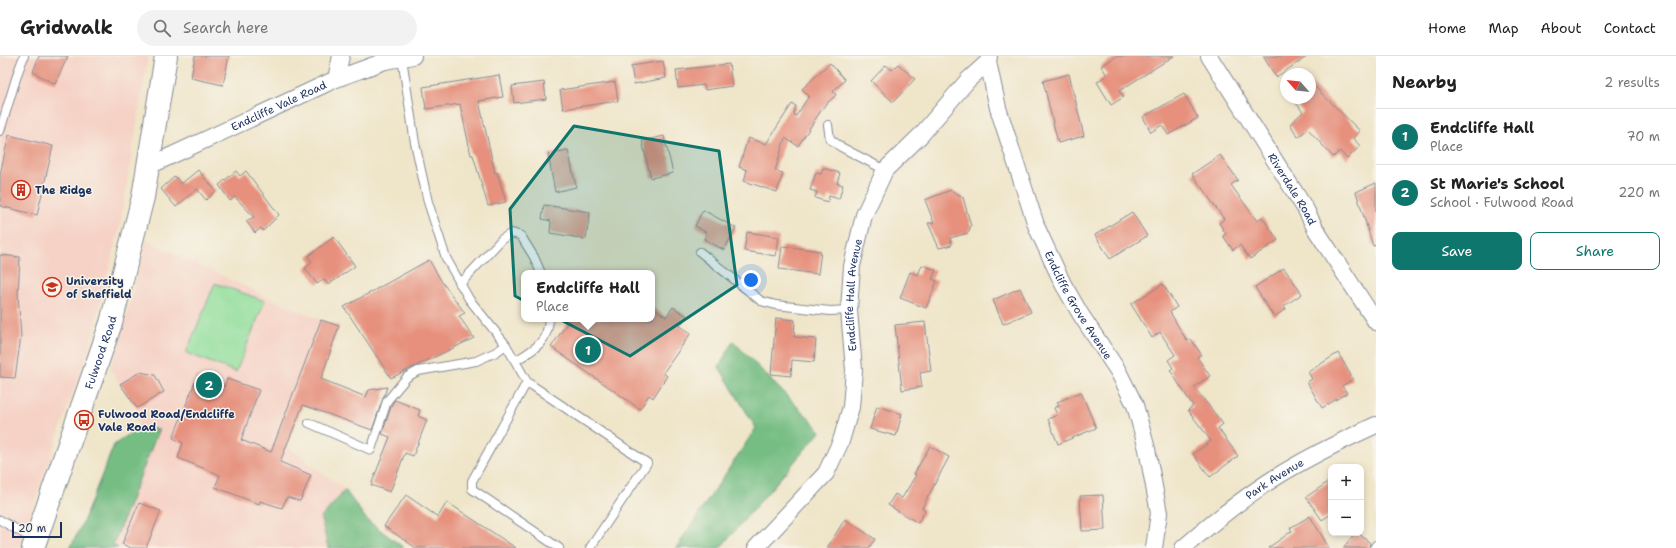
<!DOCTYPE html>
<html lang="en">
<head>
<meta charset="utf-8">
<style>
  :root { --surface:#fff; --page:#f2f2f2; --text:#222; --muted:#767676; --line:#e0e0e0; --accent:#0f766e }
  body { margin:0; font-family:"Shantell Sans",sans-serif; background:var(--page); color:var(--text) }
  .controls { position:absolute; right:12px; bottom:12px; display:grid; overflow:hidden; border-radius:8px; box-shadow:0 2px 6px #0003 }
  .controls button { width:36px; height:36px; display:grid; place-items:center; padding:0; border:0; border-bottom:1px solid var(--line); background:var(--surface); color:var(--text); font:20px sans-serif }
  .compass { position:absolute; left:1280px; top:12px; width:36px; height:36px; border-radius:50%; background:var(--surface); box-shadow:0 2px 6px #0003; rotate:297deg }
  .scale { position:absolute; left:12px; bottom:10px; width:50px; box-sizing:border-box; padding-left:4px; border:2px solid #1b2f5e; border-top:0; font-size:11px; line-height:14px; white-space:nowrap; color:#1b2f5e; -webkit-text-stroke:3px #f7f3e8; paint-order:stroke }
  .you { position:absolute; left:751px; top:224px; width:14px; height:14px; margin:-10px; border:3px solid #fff; border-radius:50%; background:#1a73e8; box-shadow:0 0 0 6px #1a73e833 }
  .badge { display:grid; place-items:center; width:26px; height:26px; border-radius:50%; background:var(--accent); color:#fff; font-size:13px; font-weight:700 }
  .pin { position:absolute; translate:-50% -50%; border:2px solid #fff; box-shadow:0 1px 4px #0006 }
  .popup { position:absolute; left:521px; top:214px; width:134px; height:52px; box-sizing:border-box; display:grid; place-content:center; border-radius:8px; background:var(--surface); filter:drop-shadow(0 1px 3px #0005); font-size:13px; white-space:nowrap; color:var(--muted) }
  .popup b { font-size:15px; color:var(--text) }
  .popup::after { content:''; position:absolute; left:50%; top:100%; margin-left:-8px; border:8px solid transparent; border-top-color:var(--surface) }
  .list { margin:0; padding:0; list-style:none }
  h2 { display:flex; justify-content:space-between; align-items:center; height:52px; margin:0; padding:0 16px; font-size:17px }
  h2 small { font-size:13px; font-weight:400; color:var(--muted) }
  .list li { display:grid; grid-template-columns:26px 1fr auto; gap:12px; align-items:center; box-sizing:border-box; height:56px; padding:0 16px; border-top:1px solid var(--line) }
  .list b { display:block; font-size:15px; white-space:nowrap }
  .list p { margin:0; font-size:13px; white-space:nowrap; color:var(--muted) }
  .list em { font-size:13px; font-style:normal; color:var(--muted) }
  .actions { display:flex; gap:8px; padding:12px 16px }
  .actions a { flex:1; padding:9px 0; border:1px solid var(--accent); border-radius:8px; text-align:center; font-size:14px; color:var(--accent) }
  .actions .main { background:var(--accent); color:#fff }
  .icon { flex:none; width:22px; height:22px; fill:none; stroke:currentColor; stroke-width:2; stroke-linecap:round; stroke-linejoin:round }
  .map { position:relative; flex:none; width:1376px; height:492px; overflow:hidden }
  header { display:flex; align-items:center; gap:24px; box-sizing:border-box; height:56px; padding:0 20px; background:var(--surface); border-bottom:1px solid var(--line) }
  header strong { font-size:19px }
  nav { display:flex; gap:22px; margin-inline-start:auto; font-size:14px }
  .search { width:280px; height:36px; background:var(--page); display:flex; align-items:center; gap:10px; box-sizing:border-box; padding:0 14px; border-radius:22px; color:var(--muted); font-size:15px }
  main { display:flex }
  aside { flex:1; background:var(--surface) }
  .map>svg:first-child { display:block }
</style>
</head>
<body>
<header>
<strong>Gridwalk</strong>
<div class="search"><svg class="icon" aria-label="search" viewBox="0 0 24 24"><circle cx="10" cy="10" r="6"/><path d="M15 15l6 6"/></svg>Search here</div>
<nav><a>Home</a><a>Map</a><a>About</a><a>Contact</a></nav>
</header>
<main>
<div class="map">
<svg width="1376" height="492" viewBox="0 0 1376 492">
  <rect width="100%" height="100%" fill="#f7f3e8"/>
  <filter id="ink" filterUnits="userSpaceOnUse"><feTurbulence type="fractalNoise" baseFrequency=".025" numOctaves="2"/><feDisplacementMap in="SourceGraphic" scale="8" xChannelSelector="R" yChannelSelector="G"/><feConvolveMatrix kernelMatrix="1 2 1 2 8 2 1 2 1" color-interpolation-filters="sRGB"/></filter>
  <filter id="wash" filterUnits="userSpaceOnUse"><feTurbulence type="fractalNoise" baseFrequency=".012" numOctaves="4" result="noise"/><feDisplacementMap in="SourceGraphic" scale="16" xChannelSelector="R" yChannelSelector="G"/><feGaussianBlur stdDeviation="0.9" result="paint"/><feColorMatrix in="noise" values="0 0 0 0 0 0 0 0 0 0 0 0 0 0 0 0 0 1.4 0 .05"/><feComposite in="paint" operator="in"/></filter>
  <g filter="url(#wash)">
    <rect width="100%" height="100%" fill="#efe5c9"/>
    <path fill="#f6d1c5" d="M0,0H148L120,170L89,292L18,492H0Z
      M146,184L269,242L321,264L276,382L345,434L321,462L328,492H118L113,490L158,373L139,371L137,352L110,313L120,285Z"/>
    <path fill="#91de9b" stroke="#56867c" d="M215,227L265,245L236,316L186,297Z"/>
    <path fill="#74bd83" stroke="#487670" d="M733,285L821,375L720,492H676L756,372L719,311Z
      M139,371L159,373L113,489L118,492H70L83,466L114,389Z
      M345,434L367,464L404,492H328L321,462Z"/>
    <g id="blocks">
      <path fill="#e6907d" d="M39,0H68L55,28L33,16Z
        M195,0H229L223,29L191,22Z
        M1117,0H1174L1119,35L1124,41L1111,49L1097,26L1107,19L1101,10Z
        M1263,0H1308L1276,21Z
        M663,5L666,22L634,28L631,10Z
        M830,7L845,24L833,35L836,39L824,50L798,90L785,82L775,115L783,117L777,136L744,125L747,114L739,111L748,82L766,88L792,48L796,50L794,58L796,60L809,40L802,33Z
        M729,8L732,30L705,34L704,29L678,32L676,14Z
        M898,8L915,23L893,46L871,25L886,9L892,14Z
        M1069,18L1084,80L1058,87L1043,25Z
        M499,19L503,41L479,45L495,117L497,116L506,146L488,150L473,99H471L460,48L426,53L423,31Z
        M544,26L546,43L514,47L512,30Z
        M615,26L618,45L563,53L560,34Z
        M1310,26L1360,75L1353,82L1360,90L1347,103L1340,95L1333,101L1308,73L1298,81L1290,68L1303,56L1292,42H1310Z
        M1184,38L1198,62L1168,79L1162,69L1151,76L1143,61Z
        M9,79L53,90L37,159L0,150V118Z
        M664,80L673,117L651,122L642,85Z
        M568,94L576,131L555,136L548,98Z
        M1220,99L1238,124L1231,129L1257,165L1262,161L1278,184L1250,203L1240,189L1233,194L1223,180L1226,178L1219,167L1224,163L1192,118Z
        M823,112L840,117L837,127L843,129L839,143L829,140L828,146L815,142L817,136L810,134L816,117L821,118Z
        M198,114L216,135L206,144L197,133L176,151L161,133L175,120L181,128Z
        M236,115L240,120L246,115L279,159L263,175L261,172L255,177L246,165L254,161L235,141L230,145L219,129Z
        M1376,127V189L1373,190L1356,136Z
        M951,134L963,141L971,170L968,177L950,182L952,189L939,192L928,167H934L925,144Z
        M544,149L590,156L586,183L550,177L551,165L542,163Z
        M703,154L736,172L724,194L704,183L707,177L695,170Z
        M1132,156L1147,180L1110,203L1095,179Z
        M747,176L779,181L776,200L744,195Z
        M334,181L355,210L328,229L324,223L317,228L305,212L312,206L308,200Z
        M782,190L821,195L818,218L779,213Z
        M0,199L20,201L18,238L21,280L15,322L0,321Z
        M429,204L442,226L465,257L459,260L474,282L391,322L344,251Z
        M922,209L936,214L932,223L937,225L926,252L900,242L910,216L918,219Z
        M1284,212L1302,238L1284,250L1286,253L1274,261L1255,231Z
        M1163,228L1177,251L1170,256L1187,285L1191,283L1201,298L1197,301L1210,320L1194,331L1223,368L1218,372L1238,400L1210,421L1193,398L1211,385L1188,354L1193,350L1170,314L1173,312L1168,304L1175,299L1160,276L1152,282L1131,248Z
        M1020,232L1031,256L1003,268L993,244Z
        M652,251L666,261L673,251L687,260L680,270L691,277L663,317L667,320L653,342L649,339L640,353L551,291L570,263H652Z
        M776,262L795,264L794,281L816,283L814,306L792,304L791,320L771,318Z
        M321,264L339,270L321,323L366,341L369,334L387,331L372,374L303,349L280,406L311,419L300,445L287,441L282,452L260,445L259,448L215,431L220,419L178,402L183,387L173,382L197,321L224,331L227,323L259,334L241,384L271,396Z
        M925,266L931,315L920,317L922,331L902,334L895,269Z
        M1338,297L1353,323L1342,330L1347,337L1322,352L1307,326L1312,323L1308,316Z
        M140,316L155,319L164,336L137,352L120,328Z
        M1081,336L1096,372L1058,388L1048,363L1057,359L1054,352L1059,350L1057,346Z
        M395,344L420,354L418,360L427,364L413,400L405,397L390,436L371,429L390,381L382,378L392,348Z
        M877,350L902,358L896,380L870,373Z
        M930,390L949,401L922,452L925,454L918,467L888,449L895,438L902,442L916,419L914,418Z
        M1331,424V458L1322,464L1306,441Z
        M406,439L438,461L447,446L516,492H416L384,470Z
        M1103,439L1105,474L1082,475L1080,440Z
        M139,447L161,455L146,492H131L122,488Z
        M1310,460L1329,492H1268L1292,475L1290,472Z
        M845,463L875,483L869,492H827Z
        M1355,477H1358L1370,487L1369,492H1343Z"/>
    </g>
  </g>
  <g filter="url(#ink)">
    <use href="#blocks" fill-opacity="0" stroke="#858a94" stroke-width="1"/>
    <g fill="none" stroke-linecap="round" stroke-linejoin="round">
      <g stroke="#858a94" stroke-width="10">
        <path id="lane" d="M402,2L415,87L428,146L446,202L469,243L506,289L527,326L647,407L590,492
          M828,69L830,83L841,91L885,114
          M0,75L18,16L24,0
          M700,196L761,245L776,249L830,255L849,254
          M460,228L502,183L512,177L521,180L534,201L541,217
          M515,305C533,294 548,287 549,263
          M527,326L472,425V433L559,492
          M309,367L371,394L387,345L407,321L418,315L476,305L496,296L506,289
          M0,464L35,484
          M1374,492L1376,489"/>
      </g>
      <g stroke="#858a94" stroke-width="18">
        <g id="street">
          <path id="s1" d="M1209,0L1306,154L1316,174L1376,266"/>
          <path id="s2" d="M988,6L998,52L1037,172L1063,228L1081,259L1118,315L1135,349L1147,393L1159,457L1154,492"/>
          <path d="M336,23L341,0"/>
          <path id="s3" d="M149,110L336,23L385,5L413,0"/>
          <path id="s4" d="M756,492L826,417L841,385L851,351L854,314L849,254L852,210L864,159L885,114L921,79L968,24L988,6L989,0"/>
          <path id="s5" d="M1183,492C1211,468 1241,443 1273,423C1306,402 1341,385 1376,369"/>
        </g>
      </g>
      <g stroke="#858a94" stroke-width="24">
        <g id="secondary">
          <path id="s6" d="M33,492L111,267L143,141L166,0"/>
        </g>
      </g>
      <use href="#lane" stroke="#fff" stroke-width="8"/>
      <use href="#street" stroke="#fff" stroke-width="16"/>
      <use href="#secondary" stroke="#fff" stroke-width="22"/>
    </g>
  </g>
  <path fill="#0f766e" fill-opacity="0.2" stroke="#0f766e" stroke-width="3" stroke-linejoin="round" d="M574,70L719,95L737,229L630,300L515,240L510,153Z"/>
  <defs>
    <g id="building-ring" transform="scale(1)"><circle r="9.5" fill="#f7f3e8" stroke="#c8321e" stroke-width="1.5"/><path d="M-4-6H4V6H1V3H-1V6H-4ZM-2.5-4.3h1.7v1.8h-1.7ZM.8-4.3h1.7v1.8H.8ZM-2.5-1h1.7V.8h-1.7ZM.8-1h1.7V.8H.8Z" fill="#c8321e"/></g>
    <g id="university-ring" transform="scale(1)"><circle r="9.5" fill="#f7f3e8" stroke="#c8321e" stroke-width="1.5"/><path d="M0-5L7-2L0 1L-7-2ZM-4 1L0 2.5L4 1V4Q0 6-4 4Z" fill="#c8321e"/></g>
    <g id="bus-ring" transform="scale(1)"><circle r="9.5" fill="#f7f3e8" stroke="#c8321e" stroke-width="1.5"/><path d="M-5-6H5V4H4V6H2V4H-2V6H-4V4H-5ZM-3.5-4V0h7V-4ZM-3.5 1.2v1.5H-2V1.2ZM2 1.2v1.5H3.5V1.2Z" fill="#c8321e"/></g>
  </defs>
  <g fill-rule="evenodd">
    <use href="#building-ring" x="21" y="134"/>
    <use href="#university-ring" x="52" y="231"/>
    <use href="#bus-ring" x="84" y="364"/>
  </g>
  <g text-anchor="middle" stroke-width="3" stroke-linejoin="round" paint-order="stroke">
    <g font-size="11" fill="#1b2f5e" stroke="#f7f3e8">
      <text dy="4" stroke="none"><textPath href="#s3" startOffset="143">Endcliffe Vale Road</textPath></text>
      <text dy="4" stroke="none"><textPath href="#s1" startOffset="157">Riverdale Road</textPath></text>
      <text dy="4" stroke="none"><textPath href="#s4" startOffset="286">Endcliffe Hall Avenue</textPath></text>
      <text dy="4" stroke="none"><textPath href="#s2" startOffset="261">Endcliffe Grove Avenue</textPath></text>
      <text dy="4" stroke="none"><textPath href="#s6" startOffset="207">Fulwood Road</textPath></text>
      <text dy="4" stroke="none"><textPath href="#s5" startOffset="115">Park Avenue</textPath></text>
    </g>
    <g font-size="11" font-weight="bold" fill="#1b2f5e" stroke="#f7f3e8" text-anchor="start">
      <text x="35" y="138">The Ridge</text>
      <text x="66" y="229">University<tspan x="66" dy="13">of Sheffield</tspan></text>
      <text x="98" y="362">Fulwood Road/Endcliffe<tspan x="98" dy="13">Vale Road</tspan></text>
    </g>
  </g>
</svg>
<div class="controls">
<button>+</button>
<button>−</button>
</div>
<svg class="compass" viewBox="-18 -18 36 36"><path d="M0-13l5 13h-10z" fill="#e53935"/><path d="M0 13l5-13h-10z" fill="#767676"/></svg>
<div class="scale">20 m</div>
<div class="you"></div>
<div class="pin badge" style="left:588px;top:294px">1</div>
<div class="popup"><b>Endcliffe Hall</b>Place</div>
<div class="pin badge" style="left:209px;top:329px">2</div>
</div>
<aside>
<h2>Nearby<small>2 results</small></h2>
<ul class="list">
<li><span class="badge">1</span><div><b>Endcliffe Hall</b><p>Place</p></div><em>70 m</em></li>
<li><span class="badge">2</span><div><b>St Marie's School</b><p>School · Fulwood Road</p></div><em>220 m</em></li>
</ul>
<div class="actions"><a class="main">Save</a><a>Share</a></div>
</aside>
</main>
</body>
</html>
